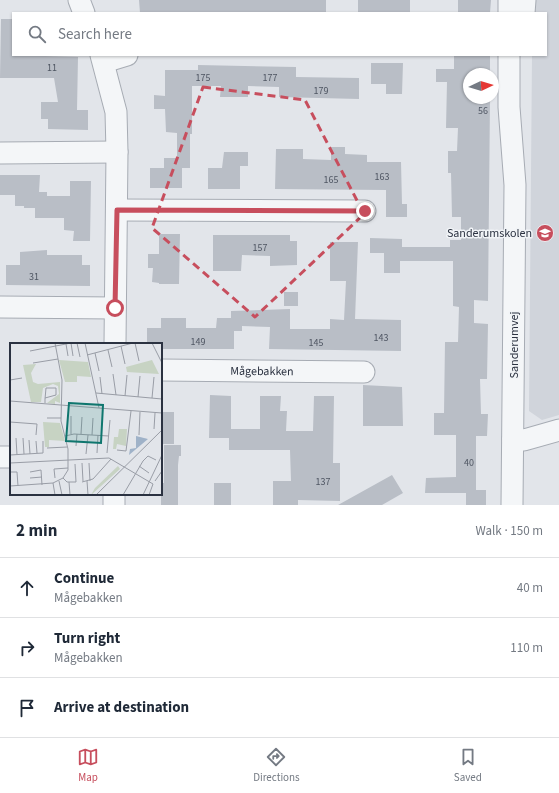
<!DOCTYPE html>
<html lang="en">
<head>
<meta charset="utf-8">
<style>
  :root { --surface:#fff; --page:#f2f2f3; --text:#1f2937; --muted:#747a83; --line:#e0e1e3; --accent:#c74e5d }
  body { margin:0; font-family:"Source Sans 3",sans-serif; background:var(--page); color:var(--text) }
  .compass { position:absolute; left:463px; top:68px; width:36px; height:36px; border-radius:50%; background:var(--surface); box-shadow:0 1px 3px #0004; rotate:86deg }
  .stop { position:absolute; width:12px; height:12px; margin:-9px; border:3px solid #c74e5d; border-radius:50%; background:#fff }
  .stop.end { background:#c74e5d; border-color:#fff; box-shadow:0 1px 4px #0008 }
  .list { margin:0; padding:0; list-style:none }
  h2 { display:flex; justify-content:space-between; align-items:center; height:52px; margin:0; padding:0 16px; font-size:17px }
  h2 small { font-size:13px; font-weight:400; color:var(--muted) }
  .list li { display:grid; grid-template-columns:26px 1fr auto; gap:12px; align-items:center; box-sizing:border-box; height:60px; padding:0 16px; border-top:1px solid var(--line) }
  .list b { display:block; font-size:15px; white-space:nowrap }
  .list p { margin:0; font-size:13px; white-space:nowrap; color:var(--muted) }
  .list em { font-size:13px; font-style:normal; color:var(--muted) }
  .icon { flex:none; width:22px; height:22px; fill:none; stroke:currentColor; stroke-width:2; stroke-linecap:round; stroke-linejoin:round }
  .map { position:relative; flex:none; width:559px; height:505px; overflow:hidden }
  .search { position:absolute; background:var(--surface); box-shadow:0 1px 3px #0004; left:12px; right:12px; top:12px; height:44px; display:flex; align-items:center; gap:10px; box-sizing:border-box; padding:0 14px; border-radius:0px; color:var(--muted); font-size:15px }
  .sheet { height:232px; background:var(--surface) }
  nav { display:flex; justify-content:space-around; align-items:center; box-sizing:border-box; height:56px; border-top:1px solid var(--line); background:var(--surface); font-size:11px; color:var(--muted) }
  nav a { display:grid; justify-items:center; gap:2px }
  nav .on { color:var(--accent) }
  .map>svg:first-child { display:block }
</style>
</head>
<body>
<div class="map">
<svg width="559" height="505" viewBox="0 0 559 505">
  <rect width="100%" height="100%" fill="#e2e5ea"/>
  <path fill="#d0d4db" d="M533,0H559V415L542,420L529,411L532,55H546V13H532Z"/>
  <path fill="#b9bec6" d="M139,0H326V13H140Z
    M358,0H410V13H358Z
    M458,0H491L490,13H458Z
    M1,19H13V55L78,57L77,110H88V130L48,129V119H41V102H58L54,78H0Z
    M454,55L490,56V74H469V98L490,100L488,301L474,300V323L488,324L487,379H480L481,414H488L487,436H476V490H486V505H466V493H425L426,478L456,477V435H434V413H444L445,342H458L459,307L453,306V261H400V273H384V253H370V238L402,239V247H450V240H461V217H452L451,173H448V151H457L458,128H446L447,82H436V69H454Z
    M371,63H403L402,94H386V84H371Z
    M198,65L296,67V77L359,78V99L279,97V87L248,86V97H220L221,86H192V134H190V168H182V188H150V168H164V158H177V133L166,132L165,109H154V95L165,96V70H198Z
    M331,147H345V154L367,155V162H401L402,204H407V217H386V190L275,189L276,149H303V159L331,160Z
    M224,152H248V166H240V189H208V168H222Z
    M0,175H40L39,192H47V196H70V181H91L90,241H73L74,231L64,230V218H35V208H24V206H15V195H0Z
    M159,234H180L179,284H159V283L152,282L153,268H148V254H159Z
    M213,235H290V241H297V265L270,266V256L242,255L241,271H213Z
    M330,242H358L355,319L401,320V351L269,349L270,327L242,326V331H234V349H161V344H147V328H161V318H186V328H216L217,318H231V311L290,309V329H330V319L344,320L346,281H330Z
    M47,250V255H82V265H90V286L6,285V265H20V252Z
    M284,292H298V306H284Z
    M363,385L402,387L403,426H363Z
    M210,395L231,396V429H260V396H281L280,411H287L286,431H313L314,396H334L333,463H340V501L298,500V505H273V481H291L290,450H229V438H209Z
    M161,412H174V444H161Z
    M164,445H181V456H179L178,465V505H161V483H164Z
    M392,475L403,493L382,505H338Z
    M214,483H231V505H214Z"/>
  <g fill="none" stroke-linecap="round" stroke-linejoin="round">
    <g stroke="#a7acb4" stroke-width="23">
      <g id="minor">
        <path d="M79,0L84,13"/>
        <path d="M509,0V13"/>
        <path d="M524,13L525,0"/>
        <path d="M101,55L116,112L117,152L115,344"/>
        <path d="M509,55V107L515,185L512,505"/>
        <path d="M104,62L127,55"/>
        <path d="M0,153L117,152"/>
        <path d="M117,210L365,211"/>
        <path d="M0,307L115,308"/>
        <path id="s1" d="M161,370L364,372"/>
        <path d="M513,439L524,440L559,430"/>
        <path d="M0,457H11"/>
        <path d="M114,505V494"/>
      </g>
    </g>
    <use href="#minor" stroke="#f4f6f8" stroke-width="21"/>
  </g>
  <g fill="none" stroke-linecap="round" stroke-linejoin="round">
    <path stroke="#c74e5d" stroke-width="5" d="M115,308L117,210L365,211"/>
  </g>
  <path fill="none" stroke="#c74e5d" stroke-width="3" stroke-dasharray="8 5" stroke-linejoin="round" d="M203,87L305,100L364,214L255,317L152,228Z"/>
  <defs>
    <g id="school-disc" transform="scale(0.9)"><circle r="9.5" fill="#c74e5d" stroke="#f1f4f7"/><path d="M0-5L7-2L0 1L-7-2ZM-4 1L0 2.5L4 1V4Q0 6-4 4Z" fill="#fff"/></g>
  </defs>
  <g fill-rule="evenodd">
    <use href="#school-disc" x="545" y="233"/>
  </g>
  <g text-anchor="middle" stroke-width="3" stroke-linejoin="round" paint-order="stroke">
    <g font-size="10" fill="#4e5562">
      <text x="52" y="71">11</text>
      <text x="203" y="81">175</text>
      <text x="270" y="81">177</text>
      <text x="321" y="94">179</text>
      <text x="483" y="114">56</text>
      <text x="382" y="180">163</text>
      <text x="331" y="183">165</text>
      <text x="260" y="251">157</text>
      <text x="34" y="280">31</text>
      <text x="381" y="341">143</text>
      <text x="198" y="345">149</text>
      <text x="316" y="346">145</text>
      <text x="469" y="466">40</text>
      <text x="323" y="485">137</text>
    </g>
    <g font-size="12" fill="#2b3241" stroke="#f1f4f7" text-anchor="end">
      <text x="532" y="237">Sanderumskolen</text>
    </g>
    <g font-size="12" fill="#2b3241" stroke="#f1f4f7">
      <text transform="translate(514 345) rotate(-90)" y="4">Sanderumvej</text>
      <text dy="4" stroke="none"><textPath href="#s1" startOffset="101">Mågebakken</textPath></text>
    </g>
  </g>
  <g transform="translate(10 343)">
    <rect width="152" height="152" fill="#e2e5ea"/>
    <path d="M49,17L78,19L81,34L67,33V39H55ZM142,17L149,31L117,29L116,24ZM26,21L21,30L23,39L28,41L50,39V60L45,58V61L37,60L49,51L48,43L43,41L33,45L31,59H21L13,22ZM33,79L50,80L55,98L39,97V104H35ZM109,86H117L116,103L107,101L106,106H103L104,94H108ZM108,123L110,126L81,152L85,145Z" fill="#c7d3c3"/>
    <path d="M126,93L138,96L119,112L120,106L126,105Z" fill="#9fb2c8"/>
    <path fill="none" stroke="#999da6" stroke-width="1" d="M67,0L70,14M75,0L89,65M125,0L129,18M142,0L152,20M56,1L58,13M111,3L115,21M98,7L102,24M20,8L61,0L63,13M85,10L89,28M77,12L123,0M23,20L48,16M103,31L106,52M90,34L92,51M0,37L12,35M86,50L152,56M115,53L117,32M128,54L130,33M142,55L144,34M0,58L152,70M35,60V56L36,45H46V52L35,55M61,73V91M37,75H51M0,79L27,81L26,92M144,86L145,70M71,91L72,74M82,92L83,75M129,92L130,69M55,93L64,91L99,93M6,95L7,112M13,95L14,111M19,97L20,111M26,98L27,110M66,103L67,91M37,105L57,104M107,107L116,108L121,68M87,110L88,92M97,110L100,77M76,111L78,92M0,112L33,110V98M0,120L99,115L143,141L139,152M72,120L73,138M79,120L80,138M129,123L139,130M0,129H7L8,143M20,129L31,127L32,142M20,135L32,134M45,135L44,126L58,125M53,135L57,139H66L65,121M49,138L52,152M77,138L78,152M145,138L152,128M59,139L60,152M72,139L83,136L101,116M43,140L45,152M0,143L43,140L53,135L58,127V106L51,78L52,37L45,0M86,152L152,87M113,152L133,118L138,113L146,117M133,152L152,112"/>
    <path fill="#0f766e" fill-opacity="0.15" stroke="#0f766e" stroke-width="2" d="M59,60L93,62L91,100L56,98Z"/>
    <rect width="152" height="152" fill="none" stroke="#2b3241" stroke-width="2"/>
  </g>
</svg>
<svg class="compass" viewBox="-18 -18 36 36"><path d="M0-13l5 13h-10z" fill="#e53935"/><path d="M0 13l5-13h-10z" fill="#747a83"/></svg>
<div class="stop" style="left:115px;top:308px"></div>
<div class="stop end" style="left:365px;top:211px"></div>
<div class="search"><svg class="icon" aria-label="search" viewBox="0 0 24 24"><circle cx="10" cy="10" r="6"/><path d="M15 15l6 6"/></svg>Search here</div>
</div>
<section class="sheet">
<h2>2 min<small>Walk · 150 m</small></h2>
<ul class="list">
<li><svg class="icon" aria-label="ahead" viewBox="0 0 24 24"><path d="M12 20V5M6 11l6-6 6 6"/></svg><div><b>Continue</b><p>Mågebakken</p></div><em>40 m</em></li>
<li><svg class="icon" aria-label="right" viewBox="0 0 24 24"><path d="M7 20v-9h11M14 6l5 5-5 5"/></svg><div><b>Turn right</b><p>Mågebakken</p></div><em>110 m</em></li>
<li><svg class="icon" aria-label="arrive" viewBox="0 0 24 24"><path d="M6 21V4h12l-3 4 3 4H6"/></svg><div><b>Arrive at destination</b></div></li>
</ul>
</section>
<nav>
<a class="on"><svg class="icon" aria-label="map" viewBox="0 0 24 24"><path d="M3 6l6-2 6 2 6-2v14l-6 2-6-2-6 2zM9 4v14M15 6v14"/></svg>Map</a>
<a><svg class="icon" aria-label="directions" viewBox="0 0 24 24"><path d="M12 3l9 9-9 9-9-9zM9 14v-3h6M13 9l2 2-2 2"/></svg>Directions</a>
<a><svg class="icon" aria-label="saved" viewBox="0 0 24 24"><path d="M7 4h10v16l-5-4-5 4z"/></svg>Saved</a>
</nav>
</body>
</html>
